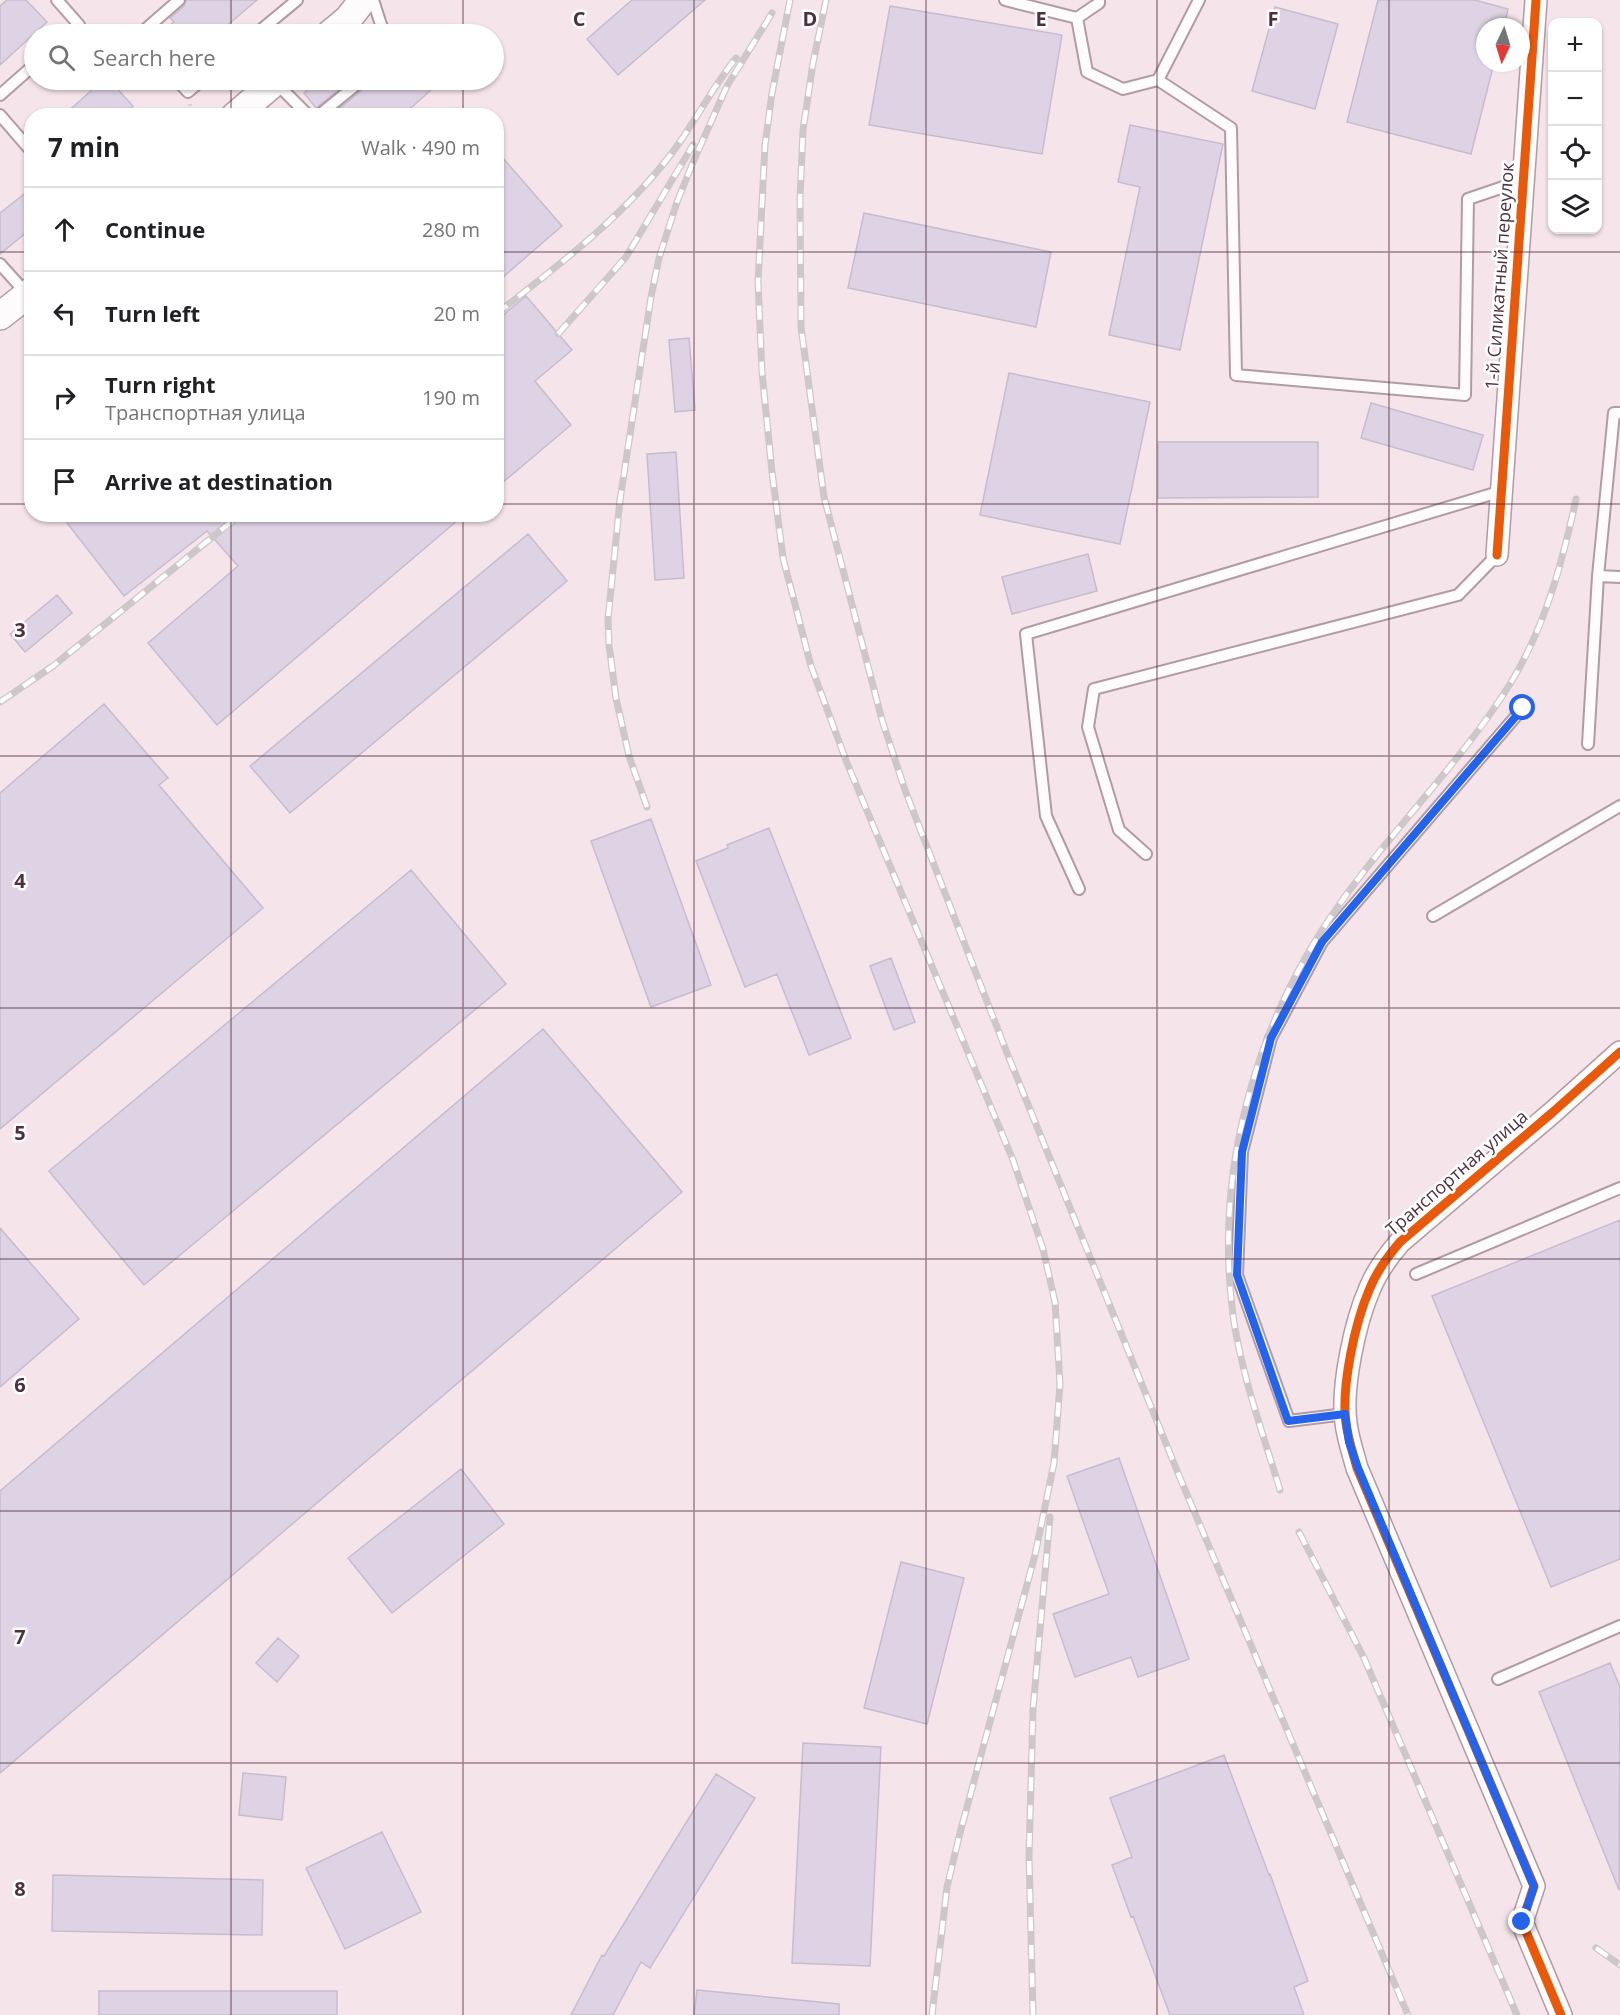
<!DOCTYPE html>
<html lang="en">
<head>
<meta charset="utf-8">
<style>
  :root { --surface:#fff; --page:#f2f2f2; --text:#202124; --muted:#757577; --line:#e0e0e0 }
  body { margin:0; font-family:"Open Sans",sans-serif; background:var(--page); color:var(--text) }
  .controls { position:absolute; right:18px; top:18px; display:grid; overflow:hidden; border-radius:12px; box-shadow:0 2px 4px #0004 }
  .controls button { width:54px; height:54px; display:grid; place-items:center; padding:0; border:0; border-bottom:2px solid var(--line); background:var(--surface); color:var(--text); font:30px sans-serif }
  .compass { position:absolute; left:1476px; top:18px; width:54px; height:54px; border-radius:50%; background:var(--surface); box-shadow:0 2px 4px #0004; rotate:184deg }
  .stop { position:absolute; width:18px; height:18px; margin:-14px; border:4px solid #2563eb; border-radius:50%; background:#fff }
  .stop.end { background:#2563eb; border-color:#fff; box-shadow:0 2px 6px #0008 }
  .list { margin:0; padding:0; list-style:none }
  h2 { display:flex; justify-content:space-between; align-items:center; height:78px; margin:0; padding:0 24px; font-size:26px }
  h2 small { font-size:20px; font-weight:400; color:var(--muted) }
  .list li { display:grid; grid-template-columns:39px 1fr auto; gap:18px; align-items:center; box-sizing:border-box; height:84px; padding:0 24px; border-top:2px solid var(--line) }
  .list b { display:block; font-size:22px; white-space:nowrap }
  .list p { margin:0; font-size:20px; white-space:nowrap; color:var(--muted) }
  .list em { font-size:20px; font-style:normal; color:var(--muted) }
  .icon { flex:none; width:33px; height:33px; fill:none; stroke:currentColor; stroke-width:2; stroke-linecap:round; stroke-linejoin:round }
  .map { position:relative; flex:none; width:1620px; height:2015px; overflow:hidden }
  .search { position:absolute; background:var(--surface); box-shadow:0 2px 4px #0004; left:24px; top:24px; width:480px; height:66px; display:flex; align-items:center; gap:15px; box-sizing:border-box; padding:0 21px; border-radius:33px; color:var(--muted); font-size:22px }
  .panel { position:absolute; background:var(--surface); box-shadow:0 2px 4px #0004; left:24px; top:108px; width:480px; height:414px; border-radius:24px }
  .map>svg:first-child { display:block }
</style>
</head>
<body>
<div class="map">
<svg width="1620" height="2015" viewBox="0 0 1620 2015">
  <rect width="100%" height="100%" fill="#f6e4eb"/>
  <path fill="#ded3e4" stroke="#c7bccd" stroke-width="1.5" d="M7,0H26L47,22L0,65V6Z
    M186,0H257L217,34H159L174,22L170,18L184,6Z
    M632,0H705L618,75L587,39Z
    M1378,0H1475L1508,9L1504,27H1485V63H1494L1471,154L1347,122Z
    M890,6L1062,35L1042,154L869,125Z
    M1275,7L1338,24L1315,109L1252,91Z
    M103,80H109L133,106L123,116H63Z
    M320,80H351L316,108L304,93Z
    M369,80H442L402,116H330L367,86Z
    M1130,125L1223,144L1180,350L1109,335L1140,187L1118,182Z
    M496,150L562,226L496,283Z
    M32,188V228L0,254V213Z
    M864,213L1051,252L1036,327L848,288Z
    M526,296L572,350L535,381L571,425L496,488V321Z
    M689,338L695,410L675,412L669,340Z
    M1009,373L1150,402L1120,544L980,515Z
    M1371,403L1483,435L1473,470L1361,438Z
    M1158,442H1318V497L1158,498Z
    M676,452L684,578L655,580L647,454Z
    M60,514H465L217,725L148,643L238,566L207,531L124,596Z
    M528,534L567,581L290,813L250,766Z
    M1088,554L1097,591L1012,614L1002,577Z
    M57,595L72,613L25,652L10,634Z
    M104,704L168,778L159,785L263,908L0,1129V793Z
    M651,819L711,985L651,1007L591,841Z
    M769,828L851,1038L809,1055L777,974L745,987L696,861L728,848L727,845Z
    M411,870L506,984L144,1285L49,1171Z
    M891,958L915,1022L894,1030L870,966Z
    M543,1029L682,1192L0,1773V1491Z
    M1620,1220V1559L1551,1587L1432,1296Z
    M0,1228L79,1319L0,1387Z
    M1119,1458L1189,1659L1138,1677L1131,1657L1075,1677L1053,1614L1109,1594L1067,1476Z
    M461,1469L504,1524L392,1613L348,1558Z
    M901,1562L964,1578L927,1724L864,1708Z
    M278,1638L299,1656L277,1682L256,1663Z
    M1610,1663L1620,1687L1619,1890L1539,1692Z
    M803,1743L881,1747L870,1966L792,1963Z
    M1224,1755L1269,1875L1270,1874L1308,1981L1294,1987L1304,2015H1170L1133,1916L1131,1917L1112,1865L1132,1857L1110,1798Z
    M243,1773L286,1777L282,1820L239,1815Z
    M716,1774L755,1798L650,1968L641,1962L613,2015H571L602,1955L604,1956Z
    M382,1832L421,1912L345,1949L306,1868Z
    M53,1875L263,1880L262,1935L52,1931Z
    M697,1990L839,2004V2015H694Z
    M99,1991H337V2015H99Z"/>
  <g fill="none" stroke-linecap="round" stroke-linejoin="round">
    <g stroke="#b19ba5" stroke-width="14">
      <path id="service" d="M57,0L79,25L69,34
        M373,0L384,34
        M1005,0L1077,18L1087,72L1123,89L1158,80
        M1199,0L1158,80L1231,128L1236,375L1465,395L1468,199L1524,180
        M1077,18L1099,3V0
        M140,34L179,0
        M256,34L297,0
        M177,80L188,92L202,80
        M275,82L309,116
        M0,95L34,65
        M0,115L32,152
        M318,116L362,80
        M0,264L27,294
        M1598,576L1620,577
        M1588,744L1598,576L1614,413H1620
        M1146,854L1119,830L1088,727L1094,689L1458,595L1497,555
        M1079,889L1046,816L1026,634L1502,491
        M1433,916L1620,806
        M1416,1274L1620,1188
        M1345,1414L1289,1421L1237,1275L1242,1152L1271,1038L1322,942L1523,708
        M1498,1679L1620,1626"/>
    </g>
    <g stroke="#b19ba5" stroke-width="24">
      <path id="minor" d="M1497,555L1536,0
        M1561,2015L1522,1922L1534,1886L1357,1468C1353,1453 1348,1439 1346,1423C1341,1387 1355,1322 1370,1288C1377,1271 1388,1256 1400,1242L1553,1112L1620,1052"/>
    </g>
    <g stroke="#b19ba5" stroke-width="30">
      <path id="tertiary" d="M330,34L348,19L363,0
        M235,116L277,80
        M0,316L32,291"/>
    </g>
    <path stroke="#d2c7cc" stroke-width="4" stroke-dasharray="1.5 4.5" stroke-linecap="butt" d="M190,104L191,116"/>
    <use href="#service" stroke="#fefbfc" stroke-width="10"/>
    <use href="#minor" stroke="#fefbfc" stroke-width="21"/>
    <use href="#tertiary" stroke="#fefbfc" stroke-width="27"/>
    <g stroke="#cec7ca" stroke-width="7">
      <path id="rail" d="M790,0L772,93L765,145L758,282L762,372L772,472L783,558L811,666L847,763L1013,1160L1043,1249L1055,1302L1060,1384L1054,1463L1035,1555L960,1833L947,1887L932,2015
        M826,0L813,63L803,130L800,198L801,327L824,497L882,720L905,790L1007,1053L1180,1478L1408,2015
        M496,314C559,265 623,217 672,153C695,122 712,88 736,58
        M558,334L626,257L693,145
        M0,702L53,666L241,514
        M647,807L629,756L616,698L609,645L608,619L620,500L651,297L659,258L677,202L694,160L727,86L772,13
        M1280,1490C1263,1434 1241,1373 1233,1315C1214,1172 1255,1023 1339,905C1392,829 1461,763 1510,684C1545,627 1562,564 1576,499
        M1299,1532L1364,1658L1517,2015
        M1596,1948L1620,1965
        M1033,2015L1029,1856L1033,1709L1050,1517"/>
    </g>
    <use href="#rail" stroke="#fff" stroke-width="4.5" stroke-dasharray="14" stroke-linecap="butt"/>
    <g stroke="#fff" stroke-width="13">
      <path id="cycleway" d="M1497,555L1536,0
        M1561,2015L1522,1922L1534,1886L1357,1468C1353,1453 1348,1439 1346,1423C1341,1387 1355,1322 1370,1288C1377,1271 1388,1256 1400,1242L1553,1112L1620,1052"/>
    </g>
    <use href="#cycleway" stroke="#e8590c" stroke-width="9"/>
  </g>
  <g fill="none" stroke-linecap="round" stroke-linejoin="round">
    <path stroke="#2563eb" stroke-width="8" d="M1522,1922L1534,1887L1358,1468L1349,1442L1345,1414L1288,1421L1237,1275L1242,1152L1271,1038L1322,942L1523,708"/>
  </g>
  <path fill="none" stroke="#4f2e3d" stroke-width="1.5" stroke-opacity="0.55" d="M231,0V34M463,0V34M694,0V2015M926,0V2015M1157,0V2015M1389,0V2015M231,80V116M463,80V116M0,252H32M496,252H1620M0,504H32M496,504H1620M231,514V2015M463,514V2015M0,756H1620M0,1008H1620M0,1259H1620M0,1511H1620M0,1763H1620"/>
  <g text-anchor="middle" stroke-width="5" stroke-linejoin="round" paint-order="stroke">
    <g font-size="18" fill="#4f2e3d" stroke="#fff">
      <text transform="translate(1500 276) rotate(-86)" y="6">1-й Силикатный переулок</text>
      <text transform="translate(1457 1173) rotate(-41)" y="6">Транспортная улица</text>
    </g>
  </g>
  <g font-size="20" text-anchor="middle" font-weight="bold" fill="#4f2e3d" stroke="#fff" stroke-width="5" stroke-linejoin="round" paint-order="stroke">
    <text x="579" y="26">C</text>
    <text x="810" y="26">D</text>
    <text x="1041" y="26">E</text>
    <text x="1273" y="26">F</text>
    <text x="20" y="637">3</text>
    <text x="20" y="888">4</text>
    <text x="20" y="1140">5</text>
    <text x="20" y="1392">6</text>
    <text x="20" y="1644">7</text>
    <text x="20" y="1896">8</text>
  </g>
</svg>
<div class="controls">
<button>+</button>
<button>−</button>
<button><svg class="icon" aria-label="locate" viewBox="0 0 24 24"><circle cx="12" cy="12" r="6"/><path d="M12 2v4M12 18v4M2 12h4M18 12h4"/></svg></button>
<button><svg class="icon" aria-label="layers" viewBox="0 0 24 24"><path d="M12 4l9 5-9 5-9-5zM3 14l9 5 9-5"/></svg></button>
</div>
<svg class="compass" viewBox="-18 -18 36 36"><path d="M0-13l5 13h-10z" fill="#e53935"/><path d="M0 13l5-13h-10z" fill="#757577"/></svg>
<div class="stop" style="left:1523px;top:708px"></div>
<div class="stop end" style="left:1522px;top:1922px"></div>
<div class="search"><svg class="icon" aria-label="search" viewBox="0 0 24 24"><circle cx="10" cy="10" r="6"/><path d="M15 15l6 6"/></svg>Search here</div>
<section class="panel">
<h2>7 min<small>Walk · 490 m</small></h2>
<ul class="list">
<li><svg class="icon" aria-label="ahead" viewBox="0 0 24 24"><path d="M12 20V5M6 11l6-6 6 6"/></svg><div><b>Continue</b></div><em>280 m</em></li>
<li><svg class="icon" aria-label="left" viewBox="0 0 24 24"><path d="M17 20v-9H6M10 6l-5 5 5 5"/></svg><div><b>Turn left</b></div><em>20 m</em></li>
<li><svg class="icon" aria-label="right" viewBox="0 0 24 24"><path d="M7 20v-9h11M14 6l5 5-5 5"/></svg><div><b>Turn right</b><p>Транспортная улица</p></div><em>190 m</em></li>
<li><svg class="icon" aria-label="arrive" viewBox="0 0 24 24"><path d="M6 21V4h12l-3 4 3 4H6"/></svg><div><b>Arrive at destination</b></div></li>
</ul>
</section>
</div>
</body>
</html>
